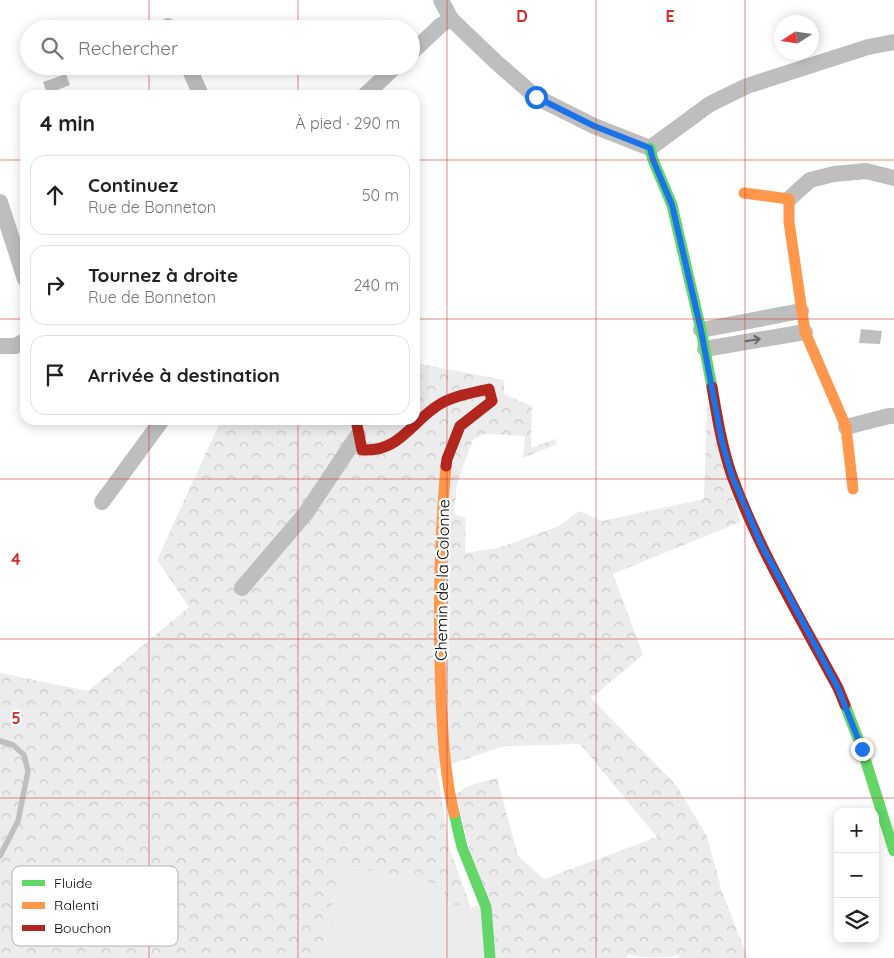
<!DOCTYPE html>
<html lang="fr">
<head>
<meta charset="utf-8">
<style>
  :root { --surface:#fff; --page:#f2f2f2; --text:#202124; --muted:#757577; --line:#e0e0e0 }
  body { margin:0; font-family:Quicksand,sans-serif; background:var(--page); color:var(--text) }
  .controls { position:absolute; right:15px; bottom:15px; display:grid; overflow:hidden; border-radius:10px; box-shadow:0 2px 12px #0003 }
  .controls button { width:45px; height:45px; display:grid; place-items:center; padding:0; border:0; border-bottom:1px solid var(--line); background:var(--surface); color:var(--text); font:25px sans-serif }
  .compass { position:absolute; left:774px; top:15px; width:45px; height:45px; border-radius:50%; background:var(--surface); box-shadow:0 2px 12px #0003; rotate:258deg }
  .stop { position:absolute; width:15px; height:15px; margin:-11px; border:4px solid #1a73e8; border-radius:50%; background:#fff }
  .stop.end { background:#1a73e8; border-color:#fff; box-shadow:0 1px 5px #0008 }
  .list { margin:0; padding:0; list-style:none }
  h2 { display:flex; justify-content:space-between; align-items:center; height:65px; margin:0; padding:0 20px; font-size:21px }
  h2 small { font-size:16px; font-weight:400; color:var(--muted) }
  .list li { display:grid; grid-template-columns:32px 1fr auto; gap:15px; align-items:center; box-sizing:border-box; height:80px; margin:0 10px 10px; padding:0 10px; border:1px solid var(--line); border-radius:15px }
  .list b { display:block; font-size:19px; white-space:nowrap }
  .list p { margin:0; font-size:16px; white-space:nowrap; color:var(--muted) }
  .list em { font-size:16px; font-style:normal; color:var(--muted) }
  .icon { flex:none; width:28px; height:28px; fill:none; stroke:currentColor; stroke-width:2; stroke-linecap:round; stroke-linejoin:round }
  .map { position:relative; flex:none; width:894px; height:958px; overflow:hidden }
  .search { position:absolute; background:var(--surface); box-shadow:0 2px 12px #0003; left:20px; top:20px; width:400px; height:55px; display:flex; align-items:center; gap:12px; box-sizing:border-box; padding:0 18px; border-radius:28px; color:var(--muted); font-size:19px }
  .panel { position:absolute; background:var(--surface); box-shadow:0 2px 12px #0003; left:20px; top:90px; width:400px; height:335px; border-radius:15px }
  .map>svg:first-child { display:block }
</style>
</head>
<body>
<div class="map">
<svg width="894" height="958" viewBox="0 0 894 958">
  <defs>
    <pattern id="forest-crowns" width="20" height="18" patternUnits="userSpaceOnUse" patternTransform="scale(1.25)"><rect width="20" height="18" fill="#ececec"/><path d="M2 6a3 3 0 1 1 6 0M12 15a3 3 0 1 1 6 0" fill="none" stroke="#c9c9c9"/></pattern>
  </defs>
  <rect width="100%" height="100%" fill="#fff"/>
  <path fill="#ececec" d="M341,865L447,886L442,902L471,908L490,901L497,958H321Z"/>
  <path fill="url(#forest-crowns)" d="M415,363L504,380V394L532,406L531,448L555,439L557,444L523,458L525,436L483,434L473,440L457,483L454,514L466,518L465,553L498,548L559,526L579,511L602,521L704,499L707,403L740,522L613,574L643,655L591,698L676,785L707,836L722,892L748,958H678L679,955C664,958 643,958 628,955L627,958H497L456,795L467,786L497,778L518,856L544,879L657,837L580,744L504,746L437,769L450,850L471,908L441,902L447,886L341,865L321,958H0V673L88,691L189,607L157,560L221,420H415Z"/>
  <path fill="#bfbfbf" d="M66,74L70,85L47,94L43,82Z
    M861,329L882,331L880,344L859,343Z"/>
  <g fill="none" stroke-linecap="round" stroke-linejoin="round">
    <path stroke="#bfbfbf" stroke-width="5.5" d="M0,741L13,745L24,755L28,771L18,821L0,856"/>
    <path stroke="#bebebe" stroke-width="16" d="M441,0L451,19L496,62L536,97L594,126L650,148L710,104L747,86L868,47L894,42
      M168,26L169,29
      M411,53L441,25L451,19
      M188,66L201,95
      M365,95L396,66
      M789,199L810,180L834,174L866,171L894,178
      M0,202L25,279
      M701,330L801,311
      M0,346H15L25,341
      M705,349L805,332
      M846,427L889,416H894
      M102,502L162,420
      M242,588L306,513L358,435"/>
    <path stroke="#63d668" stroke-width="11" d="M650,148L653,160L672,205L701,330L712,387
      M845,705L862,749L894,851
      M454,813L462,847L486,907L490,958"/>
    <path stroke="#ff974d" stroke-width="11" d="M744,193L789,199V222L805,332L846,427L853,489
      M446,466C439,544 438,622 441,699C443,737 445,776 454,813"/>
    <path stroke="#b3261e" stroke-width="11" d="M712,387C717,417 722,447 732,476C759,550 801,619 838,688L845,705
      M356,420L362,450C399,452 410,424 437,406C452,396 471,393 489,389L492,401L460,426L447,459L446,466"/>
  </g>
  <defs><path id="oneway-shaft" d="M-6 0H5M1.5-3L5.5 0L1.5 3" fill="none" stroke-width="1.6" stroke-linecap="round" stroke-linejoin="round" transform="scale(1.25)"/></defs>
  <use stroke="#686868" href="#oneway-shaft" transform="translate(753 340) rotate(-9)"/>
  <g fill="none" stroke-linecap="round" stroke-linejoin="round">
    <path stroke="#1a73e8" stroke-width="6" d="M536,97L594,126L650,148L653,160L672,205L701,330L722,442L732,476L761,544L838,688L862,749"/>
  </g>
  <path fill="none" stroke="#d62828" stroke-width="1" stroke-opacity="0.55" d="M149,0V29M298,0V29M447,0V958M596,0V958M745,0V958M149,66V95M298,66V95M0,160H25M415,160H894M0,319H25M415,319H894M149,420V958M298,420V958M0,479H894M0,639H894M0,798H894"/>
  <g text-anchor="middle" stroke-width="4.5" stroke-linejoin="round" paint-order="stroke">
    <g font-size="16" fill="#000" stroke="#fff">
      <text transform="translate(442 580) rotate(-89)" y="6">Chemin de la Colonne</text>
    </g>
  </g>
  <rect x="12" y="866" width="166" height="80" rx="8" fill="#fff" stroke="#b2b2b2" stroke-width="1"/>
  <rect x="22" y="880" width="23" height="6" fill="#63d668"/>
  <rect x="22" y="902" width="23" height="7" fill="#ff974d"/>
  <rect x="22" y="925" width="23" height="6" fill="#b3261e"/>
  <g font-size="14" fill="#000">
    <text x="54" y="888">Fluide</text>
    <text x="54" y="910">Ralenti</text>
    <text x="54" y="933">Bouchon</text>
  </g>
  <g font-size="16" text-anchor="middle" font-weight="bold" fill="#d62828" stroke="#fff" stroke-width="4.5" stroke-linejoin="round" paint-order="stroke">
    <text x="522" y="22">D</text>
    <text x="670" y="22">E</text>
    <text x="16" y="565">4</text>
    <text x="16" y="724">5</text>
  </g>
</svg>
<div class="controls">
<button>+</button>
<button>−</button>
<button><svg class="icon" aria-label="layers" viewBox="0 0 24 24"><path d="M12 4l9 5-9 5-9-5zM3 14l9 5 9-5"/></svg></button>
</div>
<svg class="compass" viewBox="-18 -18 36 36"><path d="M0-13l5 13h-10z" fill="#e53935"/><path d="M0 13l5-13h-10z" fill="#757577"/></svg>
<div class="stop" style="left:536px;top:97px"></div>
<div class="stop end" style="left:862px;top:749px"></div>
<div class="search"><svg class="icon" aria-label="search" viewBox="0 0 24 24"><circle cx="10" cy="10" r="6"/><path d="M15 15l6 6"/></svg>Rechercher</div>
<section class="panel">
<h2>4 min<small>À pied · 290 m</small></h2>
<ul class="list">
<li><svg class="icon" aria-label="ahead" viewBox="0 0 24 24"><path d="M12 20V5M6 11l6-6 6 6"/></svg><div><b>Continuez</b><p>Rue de Bonneton</p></div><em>50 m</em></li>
<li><svg class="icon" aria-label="right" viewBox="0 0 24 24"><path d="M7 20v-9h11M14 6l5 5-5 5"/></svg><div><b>Tournez à droite</b><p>Rue de Bonneton</p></div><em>240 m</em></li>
<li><svg class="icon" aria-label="arrive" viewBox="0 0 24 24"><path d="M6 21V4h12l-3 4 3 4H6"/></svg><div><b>Arrivée à destination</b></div></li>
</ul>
</section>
</div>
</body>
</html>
